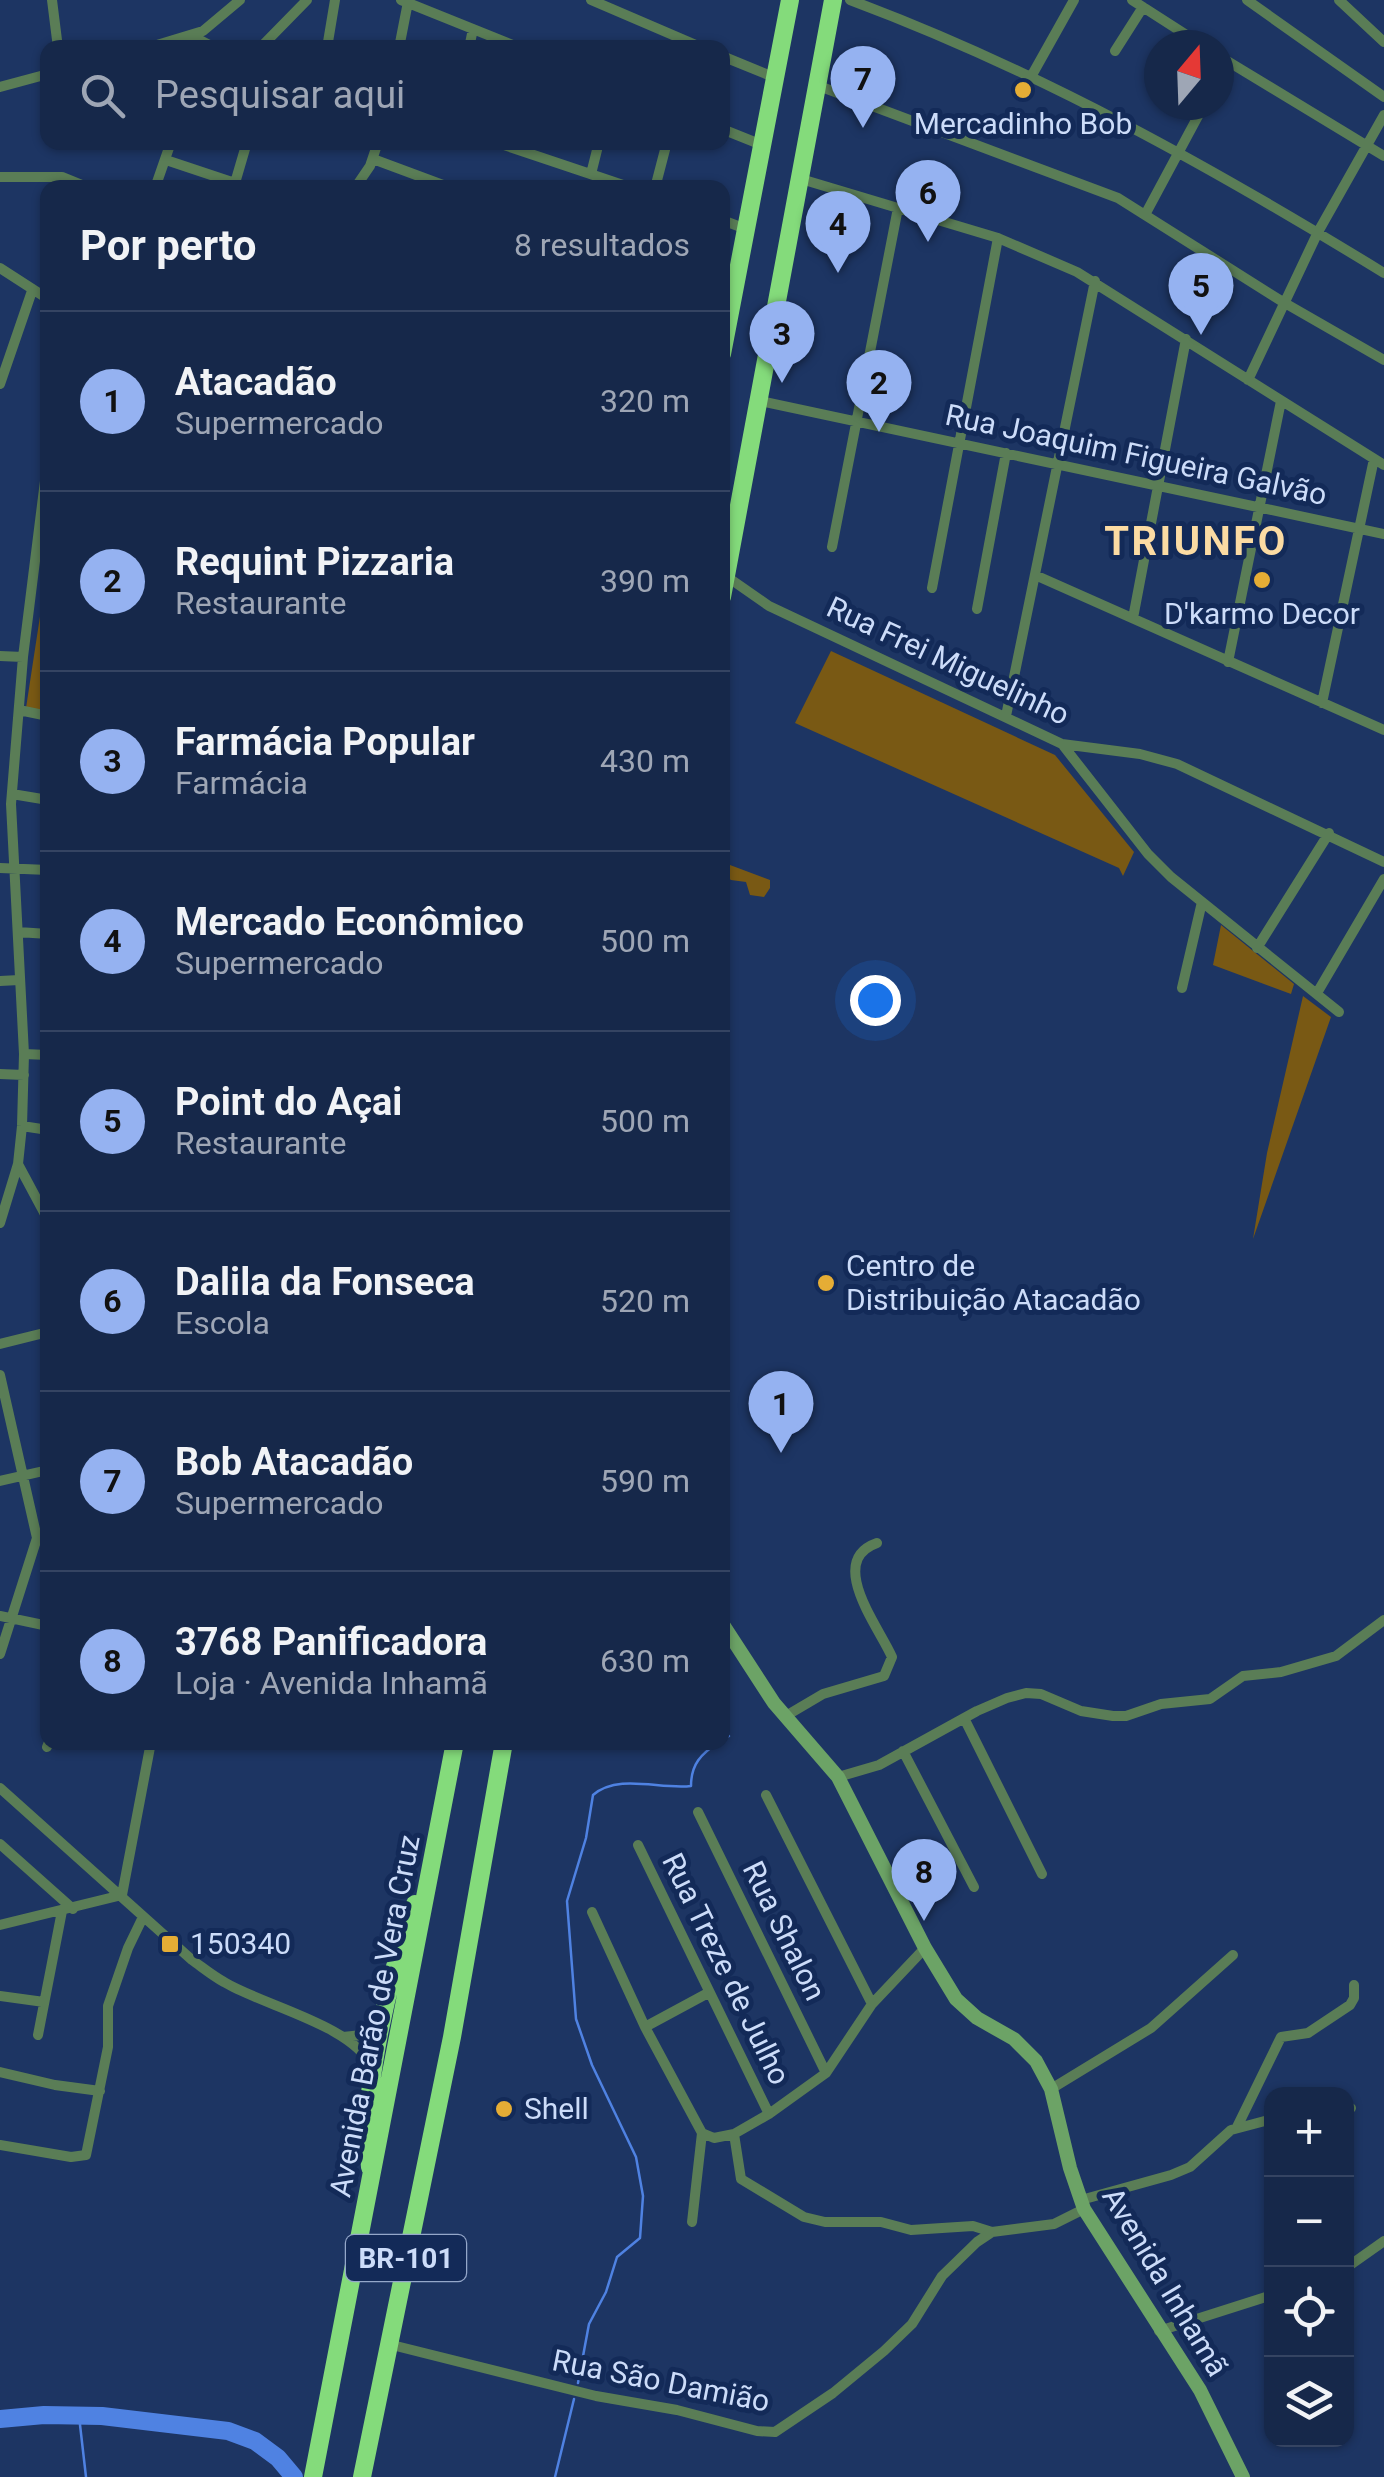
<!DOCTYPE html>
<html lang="pt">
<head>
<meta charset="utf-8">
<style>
  :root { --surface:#16284a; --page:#1f3051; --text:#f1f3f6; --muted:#9ea6b5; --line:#354462; --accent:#95b2f1 }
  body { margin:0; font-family:Roboto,sans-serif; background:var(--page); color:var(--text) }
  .controls { position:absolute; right:30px; bottom:30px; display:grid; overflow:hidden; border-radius:20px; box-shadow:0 2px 8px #0004 }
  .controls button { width:90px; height:90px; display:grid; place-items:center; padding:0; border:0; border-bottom:2px solid var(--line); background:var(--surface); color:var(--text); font:50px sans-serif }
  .compass { position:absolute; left:1144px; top:30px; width:90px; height:90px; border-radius:50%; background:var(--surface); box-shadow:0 2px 8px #0004; rotate:19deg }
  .you { position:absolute; left:875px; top:1000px; width:35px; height:35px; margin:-25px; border:8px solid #fff; border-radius:50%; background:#1a73e8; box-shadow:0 0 0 15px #1a73e833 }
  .badge { display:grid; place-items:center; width:65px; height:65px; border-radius:50%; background:var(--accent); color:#111; font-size:32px; font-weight:700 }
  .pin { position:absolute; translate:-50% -82px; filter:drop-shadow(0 2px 5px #0008) }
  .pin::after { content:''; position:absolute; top:52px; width:35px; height:30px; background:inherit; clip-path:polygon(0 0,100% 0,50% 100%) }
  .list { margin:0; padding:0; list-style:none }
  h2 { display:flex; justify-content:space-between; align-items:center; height:130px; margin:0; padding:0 40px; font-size:42px }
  h2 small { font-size:32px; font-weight:400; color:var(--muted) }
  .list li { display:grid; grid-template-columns:65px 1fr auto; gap:30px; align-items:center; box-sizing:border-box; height:180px; padding:0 40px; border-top:2px solid var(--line) }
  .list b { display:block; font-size:38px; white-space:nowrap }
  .list p { margin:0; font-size:32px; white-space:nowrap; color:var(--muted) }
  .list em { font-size:32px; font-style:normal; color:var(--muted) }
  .icon { flex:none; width:55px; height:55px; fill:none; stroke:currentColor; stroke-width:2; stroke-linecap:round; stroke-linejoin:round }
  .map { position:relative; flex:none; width:1384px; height:2477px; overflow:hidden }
  .search { position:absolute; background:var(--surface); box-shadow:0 2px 8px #0004; left:40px; top:40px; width:690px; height:110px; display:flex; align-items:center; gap:25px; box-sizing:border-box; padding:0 35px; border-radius:20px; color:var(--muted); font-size:38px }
  .panel { position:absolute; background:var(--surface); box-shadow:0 2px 8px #0004; left:40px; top:180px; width:690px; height:1570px; border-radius:20px }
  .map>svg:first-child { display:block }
</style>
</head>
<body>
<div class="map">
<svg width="1384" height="2477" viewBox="0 0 1384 2477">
  <rect width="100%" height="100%" fill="#1d3563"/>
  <path fill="#795914" d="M46,577H48L47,713L26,708Z
    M831,651L1055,755L1134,852L1123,876L1119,868L795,723Z
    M722,862L770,880V888L764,897L750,895L746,882L731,880L723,874Z
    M1221,925L1294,984L1291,994L1213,965Z
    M1303,996L1331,1017L1253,1239L1267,1153Z"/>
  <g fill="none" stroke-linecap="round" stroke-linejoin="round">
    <path stroke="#4f82e2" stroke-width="2.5" d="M722,1740L729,1736
      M578,2383L589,2324L606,2292L617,2257L640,2238L643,2196L636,2157L592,2065L576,2019L567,1901L586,1838L593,1795C619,1773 660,1790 691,1786C691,1764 701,1754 719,1742
      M79,2416L86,2477
      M555,2477L574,2399"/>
    <path stroke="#4f82e2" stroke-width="18" d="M0,2419L44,2415L102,2416L228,2431L255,2441L278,2458L294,2477"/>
    <path stroke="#5a7d56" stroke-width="10" d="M52,0L58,48
      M401,0L520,48
      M591,0L703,48
      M850,0C1038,70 1213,168 1384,273
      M1132,0L1202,45
      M1247,0L1384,97
      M1339,0L1384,42
      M192,36L215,48
      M1174,45L1183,33
      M147,48L203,31L240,0
      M260,48L307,0
      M327,48L335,0
      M399,48L408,2
      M469,48L473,29
      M1115,51L1143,7
      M722,56L776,78
      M1219,56L1384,156
      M1153,74L1159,65
      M1032,75L1074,0
      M1219,78L1228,62
      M819,86L1118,198L1283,302L1384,360
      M0,87L48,74
      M722,129L762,145
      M495,142L632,188
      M373,159L451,188
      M166,160L250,188
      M591,174L599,142
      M0,177H62L89,188
      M801,179L998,238L1077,272L1384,465
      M235,183L247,142
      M155,188L171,142
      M355,188L370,166L378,142
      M655,188L667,142
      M1146,213L1204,105
      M722,220L746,229
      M0,268L48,299
      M1248,380L1318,232L1384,115
      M0,384L32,291
      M760,401L1384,534
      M832,547L898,208
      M1035,575L1384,730
      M726,576L769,606L1062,744L1140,754L1177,764L1384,862
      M932,588L998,238
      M977,609L1006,453
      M1133,618L1186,339
      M0,656L23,657
      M1228,662L1281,401
      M1322,703L1374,459
      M19,710L48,716
      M1006,716L1095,281
      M1062,744L1148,854L1171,877L1339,1012
      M12,794L48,800
      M0,868L48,870
      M18,932L48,934
      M1257,948L1329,833
      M0,981L19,980
      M1182,988L1202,902
      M1317,993L1384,879
      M24,1054L48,1055
      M0,1074L24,1075
      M22,1126L48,1130
      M18,1164L48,1220
      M0,1223L18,1164L22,1126L24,1054L11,804L23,657L48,457
      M0,1344L48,1332
      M0,1375L37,1538L0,1654
      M0,1481L48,1470
      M0,1616L48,1626
      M784,1717L823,1694L884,1676L892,1657C879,1627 826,1561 877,1543
      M964,1718L1042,1874
      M47,1747L49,1742
      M903,1751L974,1887
      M838,1777L879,1765L977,1711L1007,1698L1026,1693L1041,1694L1081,1711L1113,1716H1126L1161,1704L1210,1699L1243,1676L1281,1672L1336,1656L1384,1620
      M0,1788L192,1960C202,1967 213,1976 224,1982C264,2006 353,2025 372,2067
      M766,1795L872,2004
      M698,1812L826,2073
      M0,1844L73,1909
      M638,1845L769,2114
      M122,1895L151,1742
      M592,1912L645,2027L702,2133
      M0,1925L122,1895
      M0,1996L44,2002
      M645,2027L708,1993
      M38,2035L62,1911
      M343,2037L381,2033
      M0,2072L55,2085L100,2091
      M1051,2089L1151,2028L1233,1955
      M1346,2111L1351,2108
      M1237,2127L1281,2037L1308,2033L1350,2005L1354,1998V1985
      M702,2133L714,2138L734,2134L769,2114L826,2073L872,2004L925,1948
      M734,2134L741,2179L804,2217L825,2222H881L911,2230L973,2226L992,2232
      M0,2145L71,2157L86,2155L108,2047V2006L128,1948L143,1917
      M1081,2200L1171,2175L1190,2167L1231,2130L1272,2119
      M692,2222L702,2133
      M1346,2268L1384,2241
      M1159,2331L1272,2295
      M388,2344L596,2396L677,2410L757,2431L775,2432L833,2393L884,2351L912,2324L942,2276L977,2242L992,2232L1054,2224L1084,2209"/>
    <path stroke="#6ca366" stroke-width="14" d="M722,1623L774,1703L838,1777L925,1948L956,1999L977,2018L1014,2039L1036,2061L1051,2089L1070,2168L1084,2209L1200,2390L1243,2477"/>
    <path stroke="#84db7b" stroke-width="18" d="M722,354L790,0
      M722,597L833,0
      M370,2167C360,2091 389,1976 415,1904
      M313,2477L455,1742
      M362,2477L452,2037L504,1742"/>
  </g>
  <g fill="#e5ad35" stroke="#132a58" stroke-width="4">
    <circle cx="1023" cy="90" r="10"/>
    <circle cx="1262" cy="580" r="10"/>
    <circle cx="826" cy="1283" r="10"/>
    <rect x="160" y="1934" width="20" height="20" rx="5"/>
    <circle cx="504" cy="2109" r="10"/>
  </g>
  <g text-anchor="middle" stroke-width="10" stroke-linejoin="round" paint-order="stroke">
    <rect fill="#132a58" stroke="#94a7c9" stroke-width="2.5" x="346" y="2235" width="120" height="46" rx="8"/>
    <g font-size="28" font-weight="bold" fill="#ccdcf9">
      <text x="406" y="2268">BR-101</text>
    </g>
    <g font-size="30" fill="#ccdcf9" stroke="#132a58" text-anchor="start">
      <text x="1023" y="134" text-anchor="middle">Mercadinho Bob</text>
      <text x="1262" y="624" text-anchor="middle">D'karmo Decor</text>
      <text x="846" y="1276">Centro de<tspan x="846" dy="34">Distribuição Atacadão</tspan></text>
      <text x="190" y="1954">150340</text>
      <text x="524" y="2119">Shell</text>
    </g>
    <g font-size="30" fill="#ccdcf9" stroke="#132a58">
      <text transform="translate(1136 455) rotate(12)" y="10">Rua Joaquim Figueira Galvão</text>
      <text transform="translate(948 661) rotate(25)" y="10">Rua Frei Miguelinho</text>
      <text transform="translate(784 1931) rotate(64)" y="10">Rua Shalon</text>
      <text transform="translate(726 1969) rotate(64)" y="10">Rua Treze de Julho</text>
      <text transform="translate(375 2016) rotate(-79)" y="10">Avenida Barão de Vera Cruz</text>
      <text transform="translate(1165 2282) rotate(59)" y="10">Avenida Inhamã</text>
      <text transform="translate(661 2381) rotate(11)" y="10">Rua São Damião</text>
    </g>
    <g font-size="40" font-weight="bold" letter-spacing="2.5" fill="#fbdba3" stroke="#132a58">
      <text x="1196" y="555">TRIUNFO</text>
    </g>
  </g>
</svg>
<div class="controls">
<button>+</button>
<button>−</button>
<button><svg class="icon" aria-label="locate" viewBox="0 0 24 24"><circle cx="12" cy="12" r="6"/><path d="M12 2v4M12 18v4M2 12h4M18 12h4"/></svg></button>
<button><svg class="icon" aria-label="layers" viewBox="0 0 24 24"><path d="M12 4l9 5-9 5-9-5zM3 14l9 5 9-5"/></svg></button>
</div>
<svg class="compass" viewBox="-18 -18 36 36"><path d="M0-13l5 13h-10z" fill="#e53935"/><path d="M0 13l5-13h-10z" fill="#9ea6b5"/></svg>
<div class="you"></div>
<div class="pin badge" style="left:781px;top:1453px">1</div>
<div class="pin badge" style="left:879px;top:432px">2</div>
<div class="pin badge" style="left:782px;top:383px">3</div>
<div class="pin badge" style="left:838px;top:273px">4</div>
<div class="pin badge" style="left:1201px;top:335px">5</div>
<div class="pin badge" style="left:928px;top:242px">6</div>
<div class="pin badge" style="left:863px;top:128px">7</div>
<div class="pin badge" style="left:924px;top:1921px">8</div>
<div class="search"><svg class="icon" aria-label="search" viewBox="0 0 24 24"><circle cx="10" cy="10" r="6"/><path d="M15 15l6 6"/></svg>Pesquisar aqui</div>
<section class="panel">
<h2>Por perto<small>8 resultados</small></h2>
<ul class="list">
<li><span class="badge">1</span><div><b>Atacadão</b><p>Supermercado</p></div><em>320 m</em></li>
<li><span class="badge">2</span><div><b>Requint Pizzaria</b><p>Restaurante</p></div><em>390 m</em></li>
<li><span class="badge">3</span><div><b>Farmácia Popular</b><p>Farmácia</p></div><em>430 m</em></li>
<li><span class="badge">4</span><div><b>Mercado Econômico</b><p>Supermercado</p></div><em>500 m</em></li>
<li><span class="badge">5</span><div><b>Point do Açai</b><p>Restaurante</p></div><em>500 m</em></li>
<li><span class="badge">6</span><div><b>Dalila da Fonseca</b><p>Escola</p></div><em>520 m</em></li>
<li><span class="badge">7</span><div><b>Bob Atacadão</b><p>Supermercado</p></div><em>590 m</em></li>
<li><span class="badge">8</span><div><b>3768 Panificadora</b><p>Loja · Avenida Inhamã</p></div><em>630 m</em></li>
</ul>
</section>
</div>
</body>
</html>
